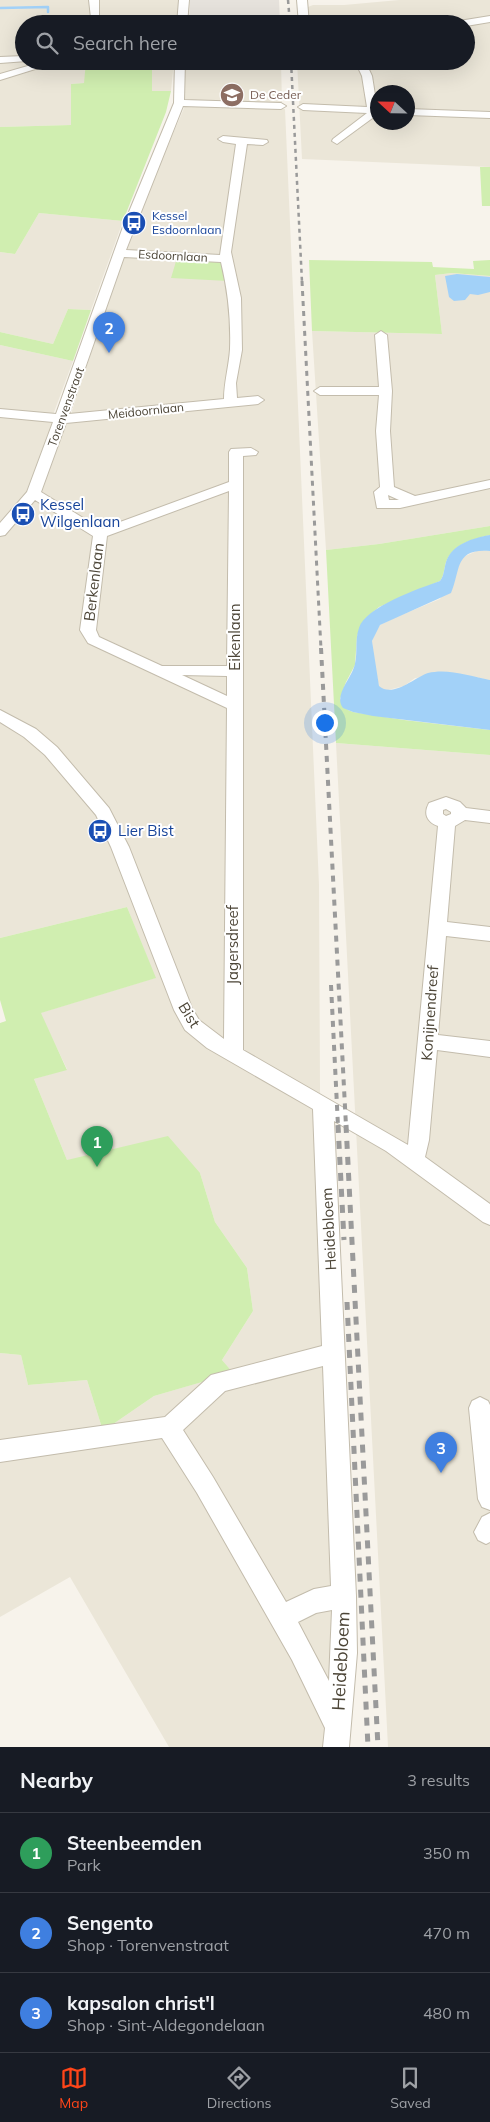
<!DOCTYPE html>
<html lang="en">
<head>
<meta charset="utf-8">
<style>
  :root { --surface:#171b24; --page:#242831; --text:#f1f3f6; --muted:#9ea1a6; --line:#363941; --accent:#ff4519 }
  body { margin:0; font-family:Mulish,sans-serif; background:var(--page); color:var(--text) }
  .compass { position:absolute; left:370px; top:85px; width:45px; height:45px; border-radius:50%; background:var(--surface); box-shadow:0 5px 20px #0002; rotate:292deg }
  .you { position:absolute; left:324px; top:722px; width:18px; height:18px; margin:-12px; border:4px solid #fff; border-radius:50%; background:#1a73e8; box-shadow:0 0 0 8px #1a73e833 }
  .badge { display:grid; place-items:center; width:32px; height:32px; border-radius:50%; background:var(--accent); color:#fff; font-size:16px; font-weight:700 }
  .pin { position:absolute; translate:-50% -41px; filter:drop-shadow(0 1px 2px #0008) }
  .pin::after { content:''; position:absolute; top:26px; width:18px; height:15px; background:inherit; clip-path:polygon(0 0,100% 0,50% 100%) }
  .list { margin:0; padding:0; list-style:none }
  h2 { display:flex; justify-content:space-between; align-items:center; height:65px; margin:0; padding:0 20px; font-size:21px }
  h2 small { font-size:16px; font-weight:400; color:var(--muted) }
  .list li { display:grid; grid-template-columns:32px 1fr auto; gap:15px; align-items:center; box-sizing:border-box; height:80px; padding:0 20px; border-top:1px solid var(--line) }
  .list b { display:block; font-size:19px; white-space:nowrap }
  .list p { margin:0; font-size:16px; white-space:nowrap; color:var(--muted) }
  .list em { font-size:16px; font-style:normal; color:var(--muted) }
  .icon { flex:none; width:28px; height:28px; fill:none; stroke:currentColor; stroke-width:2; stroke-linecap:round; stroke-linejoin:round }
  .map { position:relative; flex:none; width:490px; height:1747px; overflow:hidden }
  .search { position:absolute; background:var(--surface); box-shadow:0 5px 20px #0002; left:15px; right:15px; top:15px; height:55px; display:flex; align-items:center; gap:12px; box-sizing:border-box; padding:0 18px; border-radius:28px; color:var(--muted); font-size:19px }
  .sheet { height:305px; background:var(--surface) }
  nav { display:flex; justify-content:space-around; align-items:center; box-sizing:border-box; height:70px; border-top:1px solid var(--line); background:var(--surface); font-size:14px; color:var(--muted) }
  nav a { display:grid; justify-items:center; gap:2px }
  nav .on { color:var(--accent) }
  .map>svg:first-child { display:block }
</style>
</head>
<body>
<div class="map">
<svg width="490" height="1747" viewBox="0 0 490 1747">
  <rect width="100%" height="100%" fill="#f7f3eb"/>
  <path fill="#ebe6d8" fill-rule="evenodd" d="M0,0H180L178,24H24V57L0,58Z
    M399,0H490V17L448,24H311L308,7L313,5H344Z
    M490,21V167L302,159L297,61H466V24ZM378,92H408V122H378Z
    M24,60L43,61L0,74V61Z
    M64,61H86L85,83L71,84V125L0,127V79Z
    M152,61H174L171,91H152Z
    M184,61H281L282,105L183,102Z
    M185,106L285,109L319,885L320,1090L337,1678L332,1747H169L70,1577L0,1617V1353L21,1355L28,1385L87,1380L103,1431L154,1396L232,1373L222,1360L253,1311L247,1268L215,1222L200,1173L67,1160L34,1079L67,1069L40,1013L155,978L127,907L0,938V345L73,361L53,415L70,417L132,228Z
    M39,213L123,221L91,310L68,309L53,344L0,332V252L15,254Z
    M452,273L490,276V526L379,544L326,550L312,331L442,334L435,275Z
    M479,550L490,551V680L459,674L415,678L404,686L388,690L382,689L379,687L373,656L372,641L376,631L380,625L394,618L440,599L463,557Z
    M336,743L490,755V1747H388Z"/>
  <path fill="#e6e2dc" d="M190,0H279L280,24H218L217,22L189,24Z"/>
  <path fill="#d0eeb0" d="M86,61H152V91H171L166,112L123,221L39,213L15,254L0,252V127L71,125V84L84,83Z
    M480,167H490V206H482Z
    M177,258L222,262L228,281L171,278Z
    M309,260L432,262L433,267L474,269L473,261L490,260V276L452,273L435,275L442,334L312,331Z
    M68,309L91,310L73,361L0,345V332L53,344Z
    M490,526V535C473,539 453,544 446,562C444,569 444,576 440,581L379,607L365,619L357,636L355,665L346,682L340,699L348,710L353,712L404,720L490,730V755L336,743L326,550L379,544Z
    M127,907L156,978L41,1013L67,1070L34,1079L67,1160L168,1136L200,1173L215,1222L247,1268L253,1311L222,1360L233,1373L154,1396L103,1431L87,1380L28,1385L21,1355L0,1353V1023L6,1021L0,1000V938Z"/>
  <path fill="#a2d1f8" d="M457,274L490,277V292L478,295L470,294L465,300L454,301L449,297L445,276Z
    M490,535V551C454,548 461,570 451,593L380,625L372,641L379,686C393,698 414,678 428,673C447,668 471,676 490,680V730L373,716L353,712L343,708C334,697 349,680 353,670C359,657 354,641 359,628C365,607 420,588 440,581C444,576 444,569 446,562C452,544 473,538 490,535Z"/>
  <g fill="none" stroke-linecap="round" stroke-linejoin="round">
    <path stroke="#a2d1f8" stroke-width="2.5" d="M0,8L48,7V12"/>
    <g stroke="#c3bcac" stroke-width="2">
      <path id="minor" d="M89,0H99V20L96,21L91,18Z
        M179,0H189L187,24H177Z
        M297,0H307L309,24H299Z
        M490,16V22L466,26V24H455L459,21Z
        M24,56V61H27L0,63V57Z
        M45,61H61L0,80V74Z
        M175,61H185L184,100L281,103L286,106L281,109L183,106L126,250L220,255L236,144L223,142L218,139L223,136L267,140L268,142L263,145L247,144L231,252L241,298L242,350L236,383L237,398L258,396L264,400L258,404L66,423L41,492L101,529L229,482V452L231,449L251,448L258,452L256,455L243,456V1050L408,1145L438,826C427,822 423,814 429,803L446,797L460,802L466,808L490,811V823L465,820L455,826L447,922L490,927V941L446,936L438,1035L490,1041V1057L437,1050L429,1140L425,1157L490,1204V1225L483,1222L386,1151L334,1121L356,1596L357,1653L349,1747H323L325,1728L292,1660L197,1493L162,1438L0,1462V1440L165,1417L211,1375L322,1346L313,1109L207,1048L185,1030L174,1010L111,847L96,815L45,755L24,737L0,722V710L36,729L57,747L109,808L129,847L192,1008L199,1020L224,1039L227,708L88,643L80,630L93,536L35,500L5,535L0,536V523L27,492L53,422L0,417V409L56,414L124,224L174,103ZM124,257L221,262C228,291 231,319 230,349C229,366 224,382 224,399L69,414ZM229,491L227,666H162L99,637L96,630L107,536ZM182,675L227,676V696ZM446,809L451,812V814L446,816L443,814V810ZM323,1366L331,1586L314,1589L286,1602L213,1477L183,1430L225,1391ZM332,1610L329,1681L298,1622L316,1613Z
        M355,61H365L372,76L378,114L337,144L332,141L333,139L367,113L303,110L298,107L303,104L367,107L362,76Z
        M408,109L490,112V118L408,115Z
        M381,331L387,335L392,391L390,431L394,487L415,496L490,480V488L400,508H377L374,492L380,487L376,431L379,395H320L314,391L320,387H379L375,335ZM388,495L399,500H389Z
        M480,1397L488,1401L490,1405V1510L482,1507L478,1499L469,1408L472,1401Z
        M490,1513V1542L486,1544L478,1540L474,1532L482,1517Z"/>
    </g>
    <use href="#minor" fill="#fff" fill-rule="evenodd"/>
    <path stroke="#9a9a9a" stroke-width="2.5" stroke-dasharray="4 4" stroke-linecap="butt" d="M288,0L290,24
      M291,61L302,282"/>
    <path stroke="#9a9a9a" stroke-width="3" stroke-dasharray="5 5" stroke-linecap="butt" d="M302,281L321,649"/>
    <path stroke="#9a9a9a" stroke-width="4" stroke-dasharray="6 6" stroke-linecap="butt" d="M321,648L346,1126
      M331,985L338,1126"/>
    <path stroke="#9a9a9a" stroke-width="5" stroke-dasharray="8 8" stroke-linecap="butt" d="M338,1125L344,1240
      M346,1125L378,1747
      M347,1302L368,1747"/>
  </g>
  <defs>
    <g id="school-disc" transform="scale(1.25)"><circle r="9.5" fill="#8d6e63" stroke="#fff"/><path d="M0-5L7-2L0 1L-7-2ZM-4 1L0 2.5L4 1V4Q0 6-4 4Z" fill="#fff"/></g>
    <g id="bus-disc" transform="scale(1.25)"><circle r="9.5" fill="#1a4fb4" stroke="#fff"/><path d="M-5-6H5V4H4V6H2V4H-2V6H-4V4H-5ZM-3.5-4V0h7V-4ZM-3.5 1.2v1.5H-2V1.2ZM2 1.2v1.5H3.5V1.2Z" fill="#fff"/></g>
  </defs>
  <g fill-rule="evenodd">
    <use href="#school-disc" x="232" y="95"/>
    <use href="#bus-disc" x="134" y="223"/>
    <use href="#bus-disc" x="23" y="514"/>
    <use href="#bus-disc" x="100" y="831"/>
  </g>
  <g text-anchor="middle" stroke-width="4" stroke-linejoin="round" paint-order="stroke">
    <g font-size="12" fill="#785e54" stroke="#fff" text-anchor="start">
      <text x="250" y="99">De Ceder</text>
    </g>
    <g font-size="12" fill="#164399" stroke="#fff" text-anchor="start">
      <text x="152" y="220">Kessel<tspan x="152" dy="14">Esdoornlaan</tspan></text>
    </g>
    <g font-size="12" fill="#4c4537" stroke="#fff">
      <text transform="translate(173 256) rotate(3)" y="4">Esdoornlaan</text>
      <text transform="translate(66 407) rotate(-70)" y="4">Torenvenstraat</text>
      <text transform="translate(146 411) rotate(-6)" y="4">Meidoornlaan</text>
    </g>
    <g font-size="15" fill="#164399" stroke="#fff" text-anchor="start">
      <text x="40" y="510">Kessel<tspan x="40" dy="17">Wilgenlaan</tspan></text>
      <text x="118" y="836">Lier Bist</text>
    </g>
    <g font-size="15" fill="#4c4537" stroke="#fff">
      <text transform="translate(94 582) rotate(-83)" y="5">Berkenlaan</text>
      <text transform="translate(235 637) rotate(-90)" y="5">Eikenlaan</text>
      <text transform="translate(233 945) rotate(-90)" y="5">Jagersdreef</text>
      <text transform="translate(430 1013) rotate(-86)" y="5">Konijnendreef</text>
      <text transform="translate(189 1015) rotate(58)" y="5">Bist</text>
      <text transform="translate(329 1229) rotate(-93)" y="5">Heidebloem</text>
    </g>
    <g font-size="18" fill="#4c4537" stroke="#fff">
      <text transform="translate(341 1661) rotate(-87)" y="6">Heidebloem</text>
    </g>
  </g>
</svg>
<svg class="compass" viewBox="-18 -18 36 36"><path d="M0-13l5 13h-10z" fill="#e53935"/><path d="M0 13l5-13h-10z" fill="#9ea1a6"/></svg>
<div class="you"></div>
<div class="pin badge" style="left:97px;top:1167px;background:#2e9e5b">1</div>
<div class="pin badge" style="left:109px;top:353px;background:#3f7fe0">2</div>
<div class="pin badge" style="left:441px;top:1473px;background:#3f7fe0">3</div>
<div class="search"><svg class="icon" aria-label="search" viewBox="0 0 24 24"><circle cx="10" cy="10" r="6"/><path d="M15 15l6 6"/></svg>Search here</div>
</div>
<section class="sheet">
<h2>Nearby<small>3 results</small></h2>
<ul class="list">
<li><span class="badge" style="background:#2e9e5b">1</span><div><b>Steenbeemden</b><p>Park</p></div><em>350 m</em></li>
<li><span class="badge" style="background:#3f7fe0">2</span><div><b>Sengento</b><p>Shop · Torenvenstraat</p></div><em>470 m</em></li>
<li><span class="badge" style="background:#3f7fe0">3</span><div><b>kapsalon christ'l</b><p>Shop · Sint-Aldegondelaan</p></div><em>480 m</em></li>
</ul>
</section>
<nav>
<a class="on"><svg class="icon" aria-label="map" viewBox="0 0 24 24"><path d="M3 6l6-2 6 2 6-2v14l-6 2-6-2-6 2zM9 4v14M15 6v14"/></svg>Map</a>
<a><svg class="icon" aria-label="directions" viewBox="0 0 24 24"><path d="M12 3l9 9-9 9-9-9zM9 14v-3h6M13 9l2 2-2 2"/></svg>Directions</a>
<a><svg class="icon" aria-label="saved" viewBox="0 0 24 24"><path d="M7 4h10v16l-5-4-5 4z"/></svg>Saved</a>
</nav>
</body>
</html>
